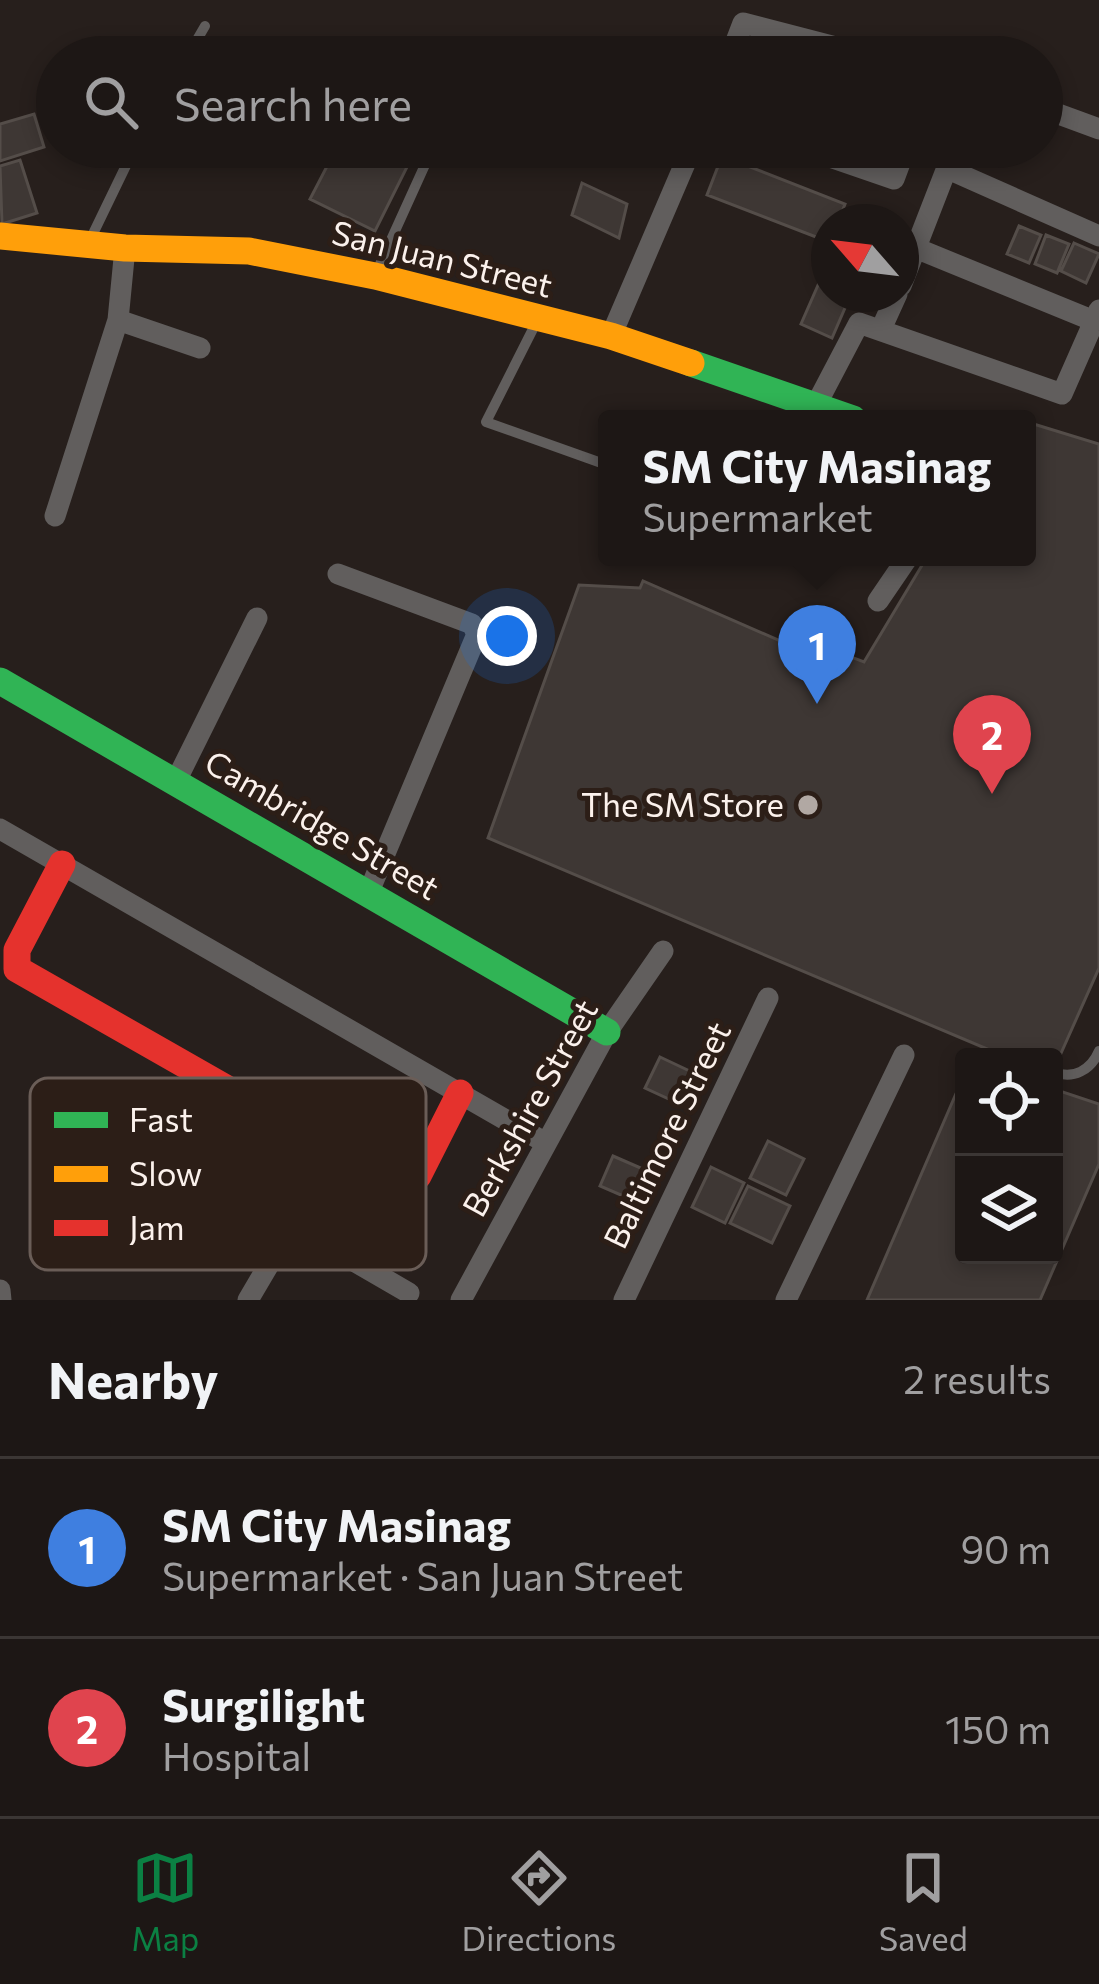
<!DOCTYPE html>
<html lang="en">
<head>
<meta charset="utf-8">
<style>
  :root { --surface:#1d1715; --page:#2a2422; --text:#f1f3f6; --muted:#a09fa0; --line:#3b3634; --accent:#0b8043 }
  body { margin:0; font-family:Commissioner,sans-serif; background:var(--page); color:var(--text) }
  .controls { position:absolute; right:36px; bottom:36px; display:grid; overflow:hidden; border-radius:12px; box-shadow:0 6px 18px #0003 }
  .controls button { width:108px; height:108px; display:grid; place-items:center; padding:0; border:0; border-bottom:3px solid var(--line); background:var(--surface); color:var(--text); font:60px sans-serif }
  .compass { position:absolute; left:811px; top:204px; width:108px; height:108px; border-radius:50%; background:var(--surface); box-shadow:0 6px 18px #0003; rotate:298deg }
  .you { position:absolute; left:507px; top:636px; width:42px; height:42px; margin:-30px; border:9px solid #fff; border-radius:50%; background:#1a73e8; box-shadow:0 0 0 18px #1a73e833 }
  .badge { display:grid; place-items:center; width:78px; height:78px; border-radius:50%; background:var(--accent); color:#fff; font-size:39px; font-weight:700 }
  .pin { position:absolute; translate:-50% -99px; filter:drop-shadow(0 3px 6px #0008) }
  .pin::after { content:''; position:absolute; top:63px; width:42px; height:36px; background:inherit; clip-path:polygon(0 0,100% 0,50% 100%) }
  .popup { position:absolute; left:598px; top:410px; width:438px; height:156px; box-sizing:border-box; display:grid; place-content:center; border-radius:12px; background:var(--surface); filter:drop-shadow(0 3px 9px #0005); font-size:39px; white-space:nowrap; color:var(--muted) }
  .popup b { font-size:45px; color:var(--text) }
  .popup::after { content:''; position:absolute; left:50%; top:100%; margin-left:-24px; border:24px solid transparent; border-top-color:var(--surface) }
  .list { margin:0; padding:0; list-style:none }
  h2 { display:flex; justify-content:space-between; align-items:center; height:156px; margin:0; padding:0 48px; font-size:51px }
  h2 small { font-size:39px; font-weight:400; color:var(--muted) }
  .list li { display:grid; grid-template-columns:78px 1fr auto; gap:36px; align-items:center; box-sizing:border-box; height:180px; padding:0 48px; border-top:3px solid var(--line) }
  .list b { display:block; font-size:45px; white-space:nowrap }
  .list p { margin:0; font-size:39px; white-space:nowrap; color:var(--muted) }
  .list em { font-size:39px; font-style:normal; color:var(--muted) }
  .icon { flex:none; width:66px; height:66px; fill:none; stroke:currentColor; stroke-width:2; stroke-linecap:round; stroke-linejoin:round }
  .map { position:relative; flex:none; width:1099px; height:1300px; overflow:hidden }
  .search { position:absolute; background:var(--surface); box-shadow:0 6px 18px #0003; left:36px; right:36px; top:36px; height:132px; display:flex; align-items:center; gap:30px; box-sizing:border-box; padding:0 42px; border-radius:66px; color:var(--muted); font-size:45px }
  .sheet { height:516px; background:var(--surface) }
  nav { display:flex; justify-content:space-around; align-items:center; box-sizing:border-box; height:168px; border-top:3px solid var(--line); background:var(--surface); font-size:33px; color:var(--muted) }
  nav a { display:grid; justify-items:center; gap:6px }
  nav .on { color:var(--accent) }
  .map>svg:first-child { display:block }
</style>
</head>
<body>
<div class="map">
<svg width="1099" height="1300" viewBox="0 0 1099 1300">
  <rect width="100%" height="100%" fill="#271f1c"/>
  <path fill="#3e3734" stroke="#544d49" stroke-width="3" d="M34,114L44,147L0,161V124Z
    M337,147H371L408,165L375,231L310,199Z
    M722,156L845,204L838,222H829V242L707,195Z
    M20,160L37,213L2,224L0,166Z
    M582,183L627,204L619,238L572,215Z
    M1019,226L1041,235L1029,263L1007,254Z
    M1046,235L1069,244L1057,273L1035,264Z
    M1074,243L1099,254L1086,283L1061,271Z
    M829,260V294H851L832,338L801,324Z
    M1027,422L1099,444V968L1054,1069V1057H1006L488,838L579,585L640,588L643,581L824,660L830,649L864,662L927,557H1027Z
    M660,1057L698,1075L684,1106L645,1088Z
    M964,1075V1255H1054V1089L1099,1104V1164L1040,1300H867Z
    M768,1141L804,1159L786,1195L750,1178Z
    M613,1156L650,1172L637,1202L600,1186Z
    M711,1167L744,1183L725,1223L692,1207Z
    M748,1186L790,1206L772,1243L730,1223Z"/>
  <g fill="none" stroke-linecap="round" stroke-linejoin="round">
    <path stroke="#615e5d" stroke-width="10" d="M187,57L205,26
      M90,240L135,147
      M376,273L429,156
      M537,321L486,422L607,465
      M1054,1072C1073,1080 1091,1070 1099,1051"/>
    <path stroke="#615e5d" stroke-width="21" d="M730,57L743,23L874,57
      M1042,108L1099,129
      M801,147L894,179L906,147
      M948,169L1099,236
      M918,249L1094,321
      M901,286L955,147
      M118,320L200,348
      M882,327L897,294
      M611,336L692,147
      M816,405L859,323L1062,394L1099,310
      M55,516L118,320L125,248
      M338,574L472,624L477,634L368,894
      M878,601L908,557
      M176,781L257,618
      M0,829L546,1143
      M164,1151L409,1293
      M0,1290L1,1300
      M248,1300L294,1222
      M461,1300L607,1032L663,951
      M624,1300L768,998
      M786,1300L904,1055"/>
    <path stroke="#30b455" stroke-width="27" d="M691,363L853,419
      M0,681L607,1032"/>
    <path stroke="#ff9f0a" stroke-width="27" d="M0,236L125,248L249,251L375,276L611,336L691,363"/>
    <path stroke="#e5322d" stroke-width="27" d="M62,864L17,950V969L394,1184L418,1176L460,1093"/>
  </g>
  <circle fill="#b1a8a3" stroke="#2c1e17" stroke-width="4.5" cx="808" cy="805" r="12"/>
  <g text-anchor="middle" stroke-width="10" stroke-linejoin="round" paint-order="stroke">
    <g font-size="33" fill="#fbf1ec" stroke="#2c1e17">
      <text transform="translate(442 259) rotate(14)" y="12">San Juan Street</text>
      <text transform="translate(322 825) rotate(30)" y="12">Cambridge Street</text>
      <text transform="translate(530 1108) rotate(-61)" y="12">Berkshire Street</text>
      <text transform="translate(667 1135) rotate(-64)" y="12">Baltimore Street</text>
    </g>
    <g font-size="33" fill="#fbf1ec" stroke="#2c1e17" text-anchor="end">
      <text x="784" y="817">The SM Store</text>
    </g>
  </g>
  <rect x="30" y="1078" width="396" height="192" rx="18" fill="#2c1e17" stroke="#6a5d57" stroke-width="3"/>
  <rect x="54" y="1112" width="54" height="16" fill="#30b455"/>
  <rect x="54" y="1166" width="54" height="16" fill="#ff9f0a"/>
  <rect x="54" y="1220" width="54" height="16" fill="#e5322d"/>
  <g font-size="33" fill="#fbf1ec">
    <text x="129" y="1132">Fast</text>
    <text x="129" y="1186">Slow</text>
    <text x="129" y="1240">Jam</text>
  </g>
</svg>
<div class="controls">
<button><svg class="icon" aria-label="locate" viewBox="0 0 24 24"><circle cx="12" cy="12" r="6"/><path d="M12 2v4M12 18v4M2 12h4M18 12h4"/></svg></button>
<button><svg class="icon" aria-label="layers" viewBox="0 0 24 24"><path d="M12 4l9 5-9 5-9-5zM3 14l9 5 9-5"/></svg></button>
</div>
<svg class="compass" viewBox="-18 -18 36 36"><path d="M0-13l5 13h-10z" fill="#e53935"/><path d="M0 13l5-13h-10z" fill="#a09fa0"/></svg>
<div class="you"></div>
<div class="pin badge" style="left:817px;top:704px;background:#3f7fe0">1</div>
<div class="popup"><b>SM City Masinag</b>Supermarket</div>
<div class="pin badge" style="left:992px;top:794px;background:#e0444e">2</div>
<div class="search"><svg class="icon" aria-label="search" viewBox="0 0 24 24"><circle cx="10" cy="10" r="6"/><path d="M15 15l6 6"/></svg>Search here</div>
</div>
<section class="sheet">
<h2>Nearby<small>2 results</small></h2>
<ul class="list">
<li><span class="badge" style="background:#3f7fe0">1</span><div><b>SM City Masinag</b><p>Supermarket · San Juan Street</p></div><em>90 m</em></li>
<li><span class="badge" style="background:#e0444e">2</span><div><b>Surgilight</b><p>Hospital</p></div><em>150 m</em></li>
</ul>
</section>
<nav>
<a class="on"><svg class="icon" aria-label="map" viewBox="0 0 24 24"><path d="M3 6l6-2 6 2 6-2v14l-6 2-6-2-6 2zM9 4v14M15 6v14"/></svg>Map</a>
<a><svg class="icon" aria-label="directions" viewBox="0 0 24 24"><path d="M12 3l9 9-9 9-9-9zM9 14v-3h6M13 9l2 2-2 2"/></svg>Directions</a>
<a><svg class="icon" aria-label="saved" viewBox="0 0 24 24"><path d="M7 4h10v16l-5-4-5 4z"/></svg>Saved</a>
</nav>
</body>
</html>
